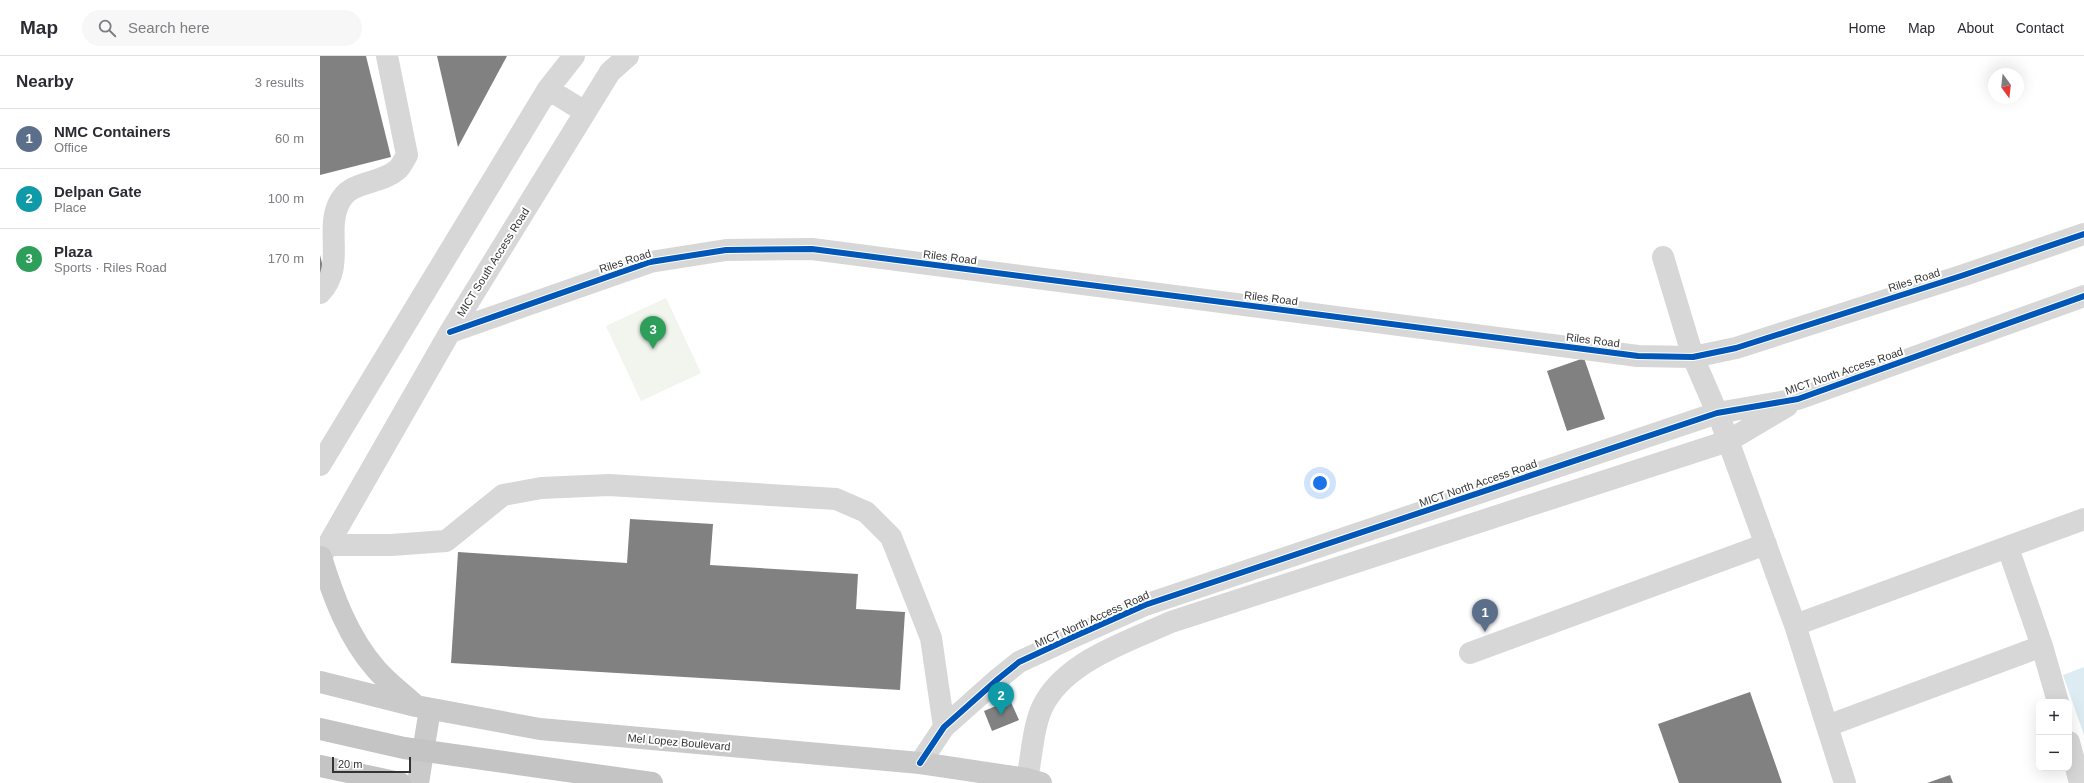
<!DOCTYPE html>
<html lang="en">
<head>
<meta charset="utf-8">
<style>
  :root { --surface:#fff; --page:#f7f7f7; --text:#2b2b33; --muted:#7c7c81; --line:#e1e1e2; --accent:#7c3aed }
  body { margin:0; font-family:Helvetica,sans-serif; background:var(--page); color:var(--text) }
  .controls { position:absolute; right:12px; bottom:12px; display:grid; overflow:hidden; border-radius:8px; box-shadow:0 4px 16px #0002 }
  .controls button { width:36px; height:36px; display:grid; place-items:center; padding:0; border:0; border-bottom:1px solid var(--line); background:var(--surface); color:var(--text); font:20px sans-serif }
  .compass { position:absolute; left:1668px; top:12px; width:36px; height:36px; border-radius:50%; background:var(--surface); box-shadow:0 4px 16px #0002; rotate:165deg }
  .scale { position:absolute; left:12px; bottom:10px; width:79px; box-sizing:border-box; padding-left:4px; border:2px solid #333; border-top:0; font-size:11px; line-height:14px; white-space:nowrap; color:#333; -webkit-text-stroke:3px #fff; paint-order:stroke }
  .you { position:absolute; left:1000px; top:427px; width:14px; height:14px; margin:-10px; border:3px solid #fff; border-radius:50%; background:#1a73e8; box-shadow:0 0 0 6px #1a73e833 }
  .badge { display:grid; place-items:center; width:26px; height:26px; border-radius:50%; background:var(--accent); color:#fff; font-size:13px; font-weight:700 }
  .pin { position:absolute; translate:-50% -33px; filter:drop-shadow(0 1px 2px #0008) }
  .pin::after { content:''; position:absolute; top:21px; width:14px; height:12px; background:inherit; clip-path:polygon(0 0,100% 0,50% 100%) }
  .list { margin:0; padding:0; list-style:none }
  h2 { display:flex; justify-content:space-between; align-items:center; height:52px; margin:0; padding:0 16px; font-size:17px }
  h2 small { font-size:13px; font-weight:400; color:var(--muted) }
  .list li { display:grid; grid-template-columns:26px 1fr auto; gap:12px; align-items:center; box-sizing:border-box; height:60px; padding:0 16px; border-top:1px solid var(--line) }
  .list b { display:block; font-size:15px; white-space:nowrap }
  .list p { margin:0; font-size:13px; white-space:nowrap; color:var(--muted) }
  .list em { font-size:13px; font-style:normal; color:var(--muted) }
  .icon { flex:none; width:22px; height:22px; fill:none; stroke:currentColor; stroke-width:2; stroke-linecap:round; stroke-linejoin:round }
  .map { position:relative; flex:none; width:1764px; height:727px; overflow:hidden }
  header { display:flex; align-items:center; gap:24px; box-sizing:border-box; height:56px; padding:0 20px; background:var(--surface); border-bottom:1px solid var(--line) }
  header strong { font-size:19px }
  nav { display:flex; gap:22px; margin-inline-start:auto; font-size:14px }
  .search { width:280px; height:36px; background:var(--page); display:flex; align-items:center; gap:10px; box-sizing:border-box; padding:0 14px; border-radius:22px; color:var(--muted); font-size:15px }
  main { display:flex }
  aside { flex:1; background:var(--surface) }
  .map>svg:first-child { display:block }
</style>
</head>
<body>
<header>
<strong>Map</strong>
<div class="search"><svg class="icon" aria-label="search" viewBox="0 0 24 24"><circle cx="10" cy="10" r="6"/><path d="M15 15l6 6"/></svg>Search here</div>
<nav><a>Home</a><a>Map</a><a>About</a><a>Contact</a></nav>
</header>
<main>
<aside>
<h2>Nearby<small>3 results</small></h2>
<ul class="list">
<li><span class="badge" style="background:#5c6f8a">1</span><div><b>NMC Containers</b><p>Office</p></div><em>60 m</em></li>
<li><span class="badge" style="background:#0f9aa8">2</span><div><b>Delpan Gate</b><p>Place</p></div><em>100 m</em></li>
<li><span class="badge" style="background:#2e9e5b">3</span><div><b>Plaza</b><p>Sports · Riles Road</p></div><em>170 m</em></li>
</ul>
</aside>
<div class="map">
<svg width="1764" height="727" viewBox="0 0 1764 727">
  <rect width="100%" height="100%" fill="#fff"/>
  <path fill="#f1f5ed" d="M346,242L381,317L321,345L286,270Z"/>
  <path fill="#ddebf3" d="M1764,611V679L1743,619Z"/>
  <path fill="#818181" d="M0,0H46L71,101L0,119Z
    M117,0H187L138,91Z
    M0,199L6,223L0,224Z
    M1264,302L1285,363L1247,375L1227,315Z
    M310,463L393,468L390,509L538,518L536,553L585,556L580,634L131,607L138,496L307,507Z
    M1430,636L1462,727H1359L1338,668Z
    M690,644L699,664L672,675L664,655Z
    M1630,719L1633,727H1607Z"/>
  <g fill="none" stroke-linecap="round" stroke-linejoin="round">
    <path stroke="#d7d7d7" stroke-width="22" d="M228,33L265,56
      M1343,201L1373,301L1402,368L1475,569L1525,727
      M0,237C25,212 6,176 18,149C29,123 58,130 77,114C81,111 84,104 87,99L67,0
      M130,276L330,206L406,194L492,193L1318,300L1373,301L1416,292L1641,220L1764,178
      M0,409L228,33L254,0
      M8,489H71L126,485L183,439L221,432L289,429L516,443L546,456L571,481L611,582L624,671
      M1688,492L1722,590L1738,646
      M1,501L130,276L290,16L308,0
      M1475,569L1764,463
      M1150,597L1446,488
      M1507,670L1722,590
      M1749,686L1760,727
      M600,707L624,671L678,623L699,606L753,581L825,549L1397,357L1478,343L1764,240
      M707,723C712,700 713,666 725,646C749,604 809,585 851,566L1408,385L1467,350"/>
    <path stroke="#cacaca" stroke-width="22" d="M1,501C13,540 28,581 56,613C67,626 82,637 94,648
      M0,626L96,650L220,673L600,707L707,723L721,727
      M98,727L110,653"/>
    <path stroke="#c4c4c4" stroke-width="22" d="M0,710L80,727"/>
    <path stroke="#c4c4c4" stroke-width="22" d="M0,673L84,692L332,727"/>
    <g stroke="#fff" stroke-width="8">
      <path id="cycleway" d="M130,276L330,206L406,194L492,193L1318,300L1373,301L1416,292L1641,220L1764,178
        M600,707L624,671L678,623L699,606L753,581L825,549L1397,357L1478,343L1764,240"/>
    </g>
    <use href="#cycleway" stroke="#0057b8" stroke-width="6"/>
  </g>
  <g text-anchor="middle" stroke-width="4" stroke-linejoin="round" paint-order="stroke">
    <g font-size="11" fill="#333" stroke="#fff">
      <text transform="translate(630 201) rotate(7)" y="4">Riles Road</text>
      <text transform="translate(305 205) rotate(-18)" y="4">Riles Road</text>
      <text transform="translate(173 206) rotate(-58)" y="4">MICT South Access Road</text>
      <text transform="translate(1594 224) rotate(-18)" y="4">Riles Road</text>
      <text transform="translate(951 242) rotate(7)" y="4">Riles Road</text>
      <text transform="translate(1273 284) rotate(7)" y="4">Riles Road</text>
      <text transform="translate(1524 315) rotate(-19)" y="4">MICT North Access Road</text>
      <text transform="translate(1158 427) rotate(-19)" y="4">MICT North Access Road</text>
      <text transform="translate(772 563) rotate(-24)" y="4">MICT North Access Road</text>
      <text transform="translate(359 686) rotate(5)" y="4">Mel Lopez Boulevard</text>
    </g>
  </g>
</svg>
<div class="controls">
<button>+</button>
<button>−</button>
</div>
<svg class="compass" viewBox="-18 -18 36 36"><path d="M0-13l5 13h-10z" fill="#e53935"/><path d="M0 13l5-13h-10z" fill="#7c7c81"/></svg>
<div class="scale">20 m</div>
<div class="you"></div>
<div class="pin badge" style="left:1165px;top:576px;background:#5c6f8a">1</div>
<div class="pin badge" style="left:681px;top:659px;background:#0f9aa8">2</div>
<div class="pin badge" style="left:333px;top:293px;background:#2e9e5b">3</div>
</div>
</main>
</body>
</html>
